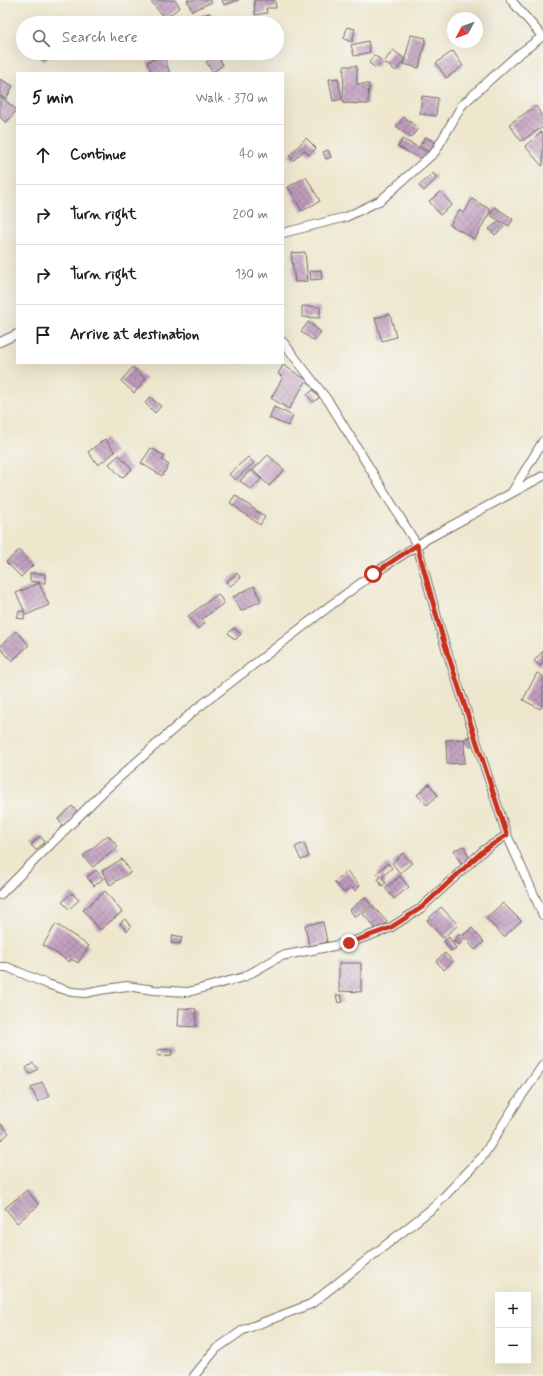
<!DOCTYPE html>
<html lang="en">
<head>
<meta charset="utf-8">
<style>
  :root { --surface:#fff; --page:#f2f2f2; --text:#222; --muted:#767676; --line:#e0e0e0 }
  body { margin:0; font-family:Mynerve,sans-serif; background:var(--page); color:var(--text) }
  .controls { position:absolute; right:12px; bottom:12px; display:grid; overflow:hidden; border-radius:0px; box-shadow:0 4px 16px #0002 }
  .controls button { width:36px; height:36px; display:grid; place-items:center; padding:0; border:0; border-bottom:1px solid var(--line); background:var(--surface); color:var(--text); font:20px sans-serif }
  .compass { position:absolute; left:447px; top:12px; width:36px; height:36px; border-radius:50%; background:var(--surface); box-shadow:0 4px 16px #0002; rotate:229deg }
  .stop { position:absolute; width:12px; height:12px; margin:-9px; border:3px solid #c8321e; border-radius:50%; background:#fff }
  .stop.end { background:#c8321e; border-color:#fff; box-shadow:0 1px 4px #0008 }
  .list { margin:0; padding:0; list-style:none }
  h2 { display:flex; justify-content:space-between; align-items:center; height:52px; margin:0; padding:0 16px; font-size:17px }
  h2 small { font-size:13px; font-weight:400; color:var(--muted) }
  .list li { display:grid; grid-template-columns:26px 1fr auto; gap:12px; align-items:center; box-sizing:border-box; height:60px; padding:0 16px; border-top:1px solid var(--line) }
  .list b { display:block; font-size:15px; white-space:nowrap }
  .list em { font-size:13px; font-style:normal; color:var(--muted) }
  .icon { flex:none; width:22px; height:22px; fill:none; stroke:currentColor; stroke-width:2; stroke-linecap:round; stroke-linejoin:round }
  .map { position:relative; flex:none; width:543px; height:1376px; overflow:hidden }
  .search { position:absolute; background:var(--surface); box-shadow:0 4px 16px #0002; left:16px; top:16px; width:268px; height:44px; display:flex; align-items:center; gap:10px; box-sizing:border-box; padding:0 14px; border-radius:22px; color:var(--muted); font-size:15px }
  .panel { position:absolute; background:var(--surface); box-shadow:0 4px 16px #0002; left:16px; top:72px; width:268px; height:292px; border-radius:0px }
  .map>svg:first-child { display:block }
</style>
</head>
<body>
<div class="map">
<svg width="543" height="1376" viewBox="0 0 543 1376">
  <defs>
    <pattern id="building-cross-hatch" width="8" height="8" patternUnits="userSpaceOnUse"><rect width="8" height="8" fill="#c09bbd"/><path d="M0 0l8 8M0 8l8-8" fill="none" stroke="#9c7f9a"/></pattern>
  </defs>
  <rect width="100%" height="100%" fill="#f6f6f2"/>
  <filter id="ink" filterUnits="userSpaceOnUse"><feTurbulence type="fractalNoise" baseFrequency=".025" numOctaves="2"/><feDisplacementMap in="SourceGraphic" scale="8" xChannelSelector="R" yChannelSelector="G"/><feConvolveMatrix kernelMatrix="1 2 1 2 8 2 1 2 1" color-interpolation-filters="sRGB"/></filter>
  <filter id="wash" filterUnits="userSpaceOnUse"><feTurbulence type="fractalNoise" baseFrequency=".012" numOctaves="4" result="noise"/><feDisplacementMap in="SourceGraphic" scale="16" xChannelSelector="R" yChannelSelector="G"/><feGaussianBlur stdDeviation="0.9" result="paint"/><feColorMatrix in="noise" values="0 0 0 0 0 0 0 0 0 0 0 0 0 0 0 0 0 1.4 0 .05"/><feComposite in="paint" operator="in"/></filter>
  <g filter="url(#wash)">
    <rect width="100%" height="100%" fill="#eee7ce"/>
    <g id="blocks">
      <path fill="url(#building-cross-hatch)" d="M150,0H175L180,7L165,19Z
        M187,0H211L212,2L192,11Z
        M222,0H239L224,5Z
        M254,0H275L276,8H266L267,13L255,15Z
        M210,13L213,23H199L197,16Z
        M194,19V23H182V20Z
        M347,27L355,29L352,42L344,39Z
        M411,35L426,38L419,68L403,64L405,59L396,71L384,62L393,50L405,59Z
        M368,41L370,52L354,56L351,45Z
        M453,51L463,66L446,78L436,63Z
        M41,53H55L44,62L38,55Z
        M163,55L170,73H152L147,62Z
        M217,55L223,65L213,72L206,62Z
        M374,55L381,60L376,68L369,63Z
        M344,66H357V84H369L368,104L343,103Z
        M338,78L342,99L333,101L329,79Z
        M0,79L13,86L6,99L0,95V92L2,88L0,87Z
        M0,96L17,110L6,123L0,117Z
        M422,96L438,98L436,116L420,114Z
        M536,106L543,118V127L521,141L509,124Z
        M404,117L418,128L411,138L396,126Z
        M541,132L543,134V165L542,166L525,146Z
        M425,137L435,142L430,151L420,146Z
        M306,138L316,148L309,155L304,150L294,160L289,156Z
        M402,139L432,154L428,162L398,147Z
        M328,150L331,157L326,159L323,152Z
        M433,173L437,178L424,191L419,186Z
        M306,177L320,201L302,211L288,187Z
        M441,192L452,205L440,215L429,201Z
        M472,199L491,210L475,239L450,225L459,210L464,213Z
        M495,207L513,219L509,226L490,215Z
        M499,221L504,227L495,235L489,229Z
        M305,252L308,281L295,282L291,253Z
        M321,270L322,279L311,280L310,271Z
        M302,306L320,307V318L302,317Z
        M390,314L396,337L382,341L375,318Z
        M308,322L321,332L314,341L301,332Z
        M283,365L307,380L289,409L271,398L283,377L278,374Z
        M133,367L146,379L134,393L121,381Z
        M313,390L319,398L313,402L307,395Z
        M150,397L161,406L155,413L145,403Z
        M274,407L293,416L288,426L269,418Z
        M105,439L115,452L98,465L88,452Z
        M151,448L165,456L162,460L169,465L162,476L141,463Z
        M119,455L132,469L122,478L109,464Z
        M268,455L284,470L269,486L253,470Z
        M248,457L254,463L235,480L229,474Z
        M250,470L261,479L251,490L240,481Z
        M235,495L265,517L260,525L230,503Z
        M19,550L33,565L21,577L6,562Z
        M30,573L45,574V583L30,581Z
        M237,573L241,578L230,586L226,582Z
        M39,583L49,605L26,615L25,613L24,619L17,618L19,611L25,612L16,593Z
        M254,586L261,601L241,611L233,597Z
        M218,594L224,603L202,619L205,623L198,629L188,616Z
        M234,628L241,634L235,640L228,633Z
        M16,631L29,645L12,661L0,648V646Z
        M543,651V662L540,666L534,661Z
        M537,673L543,676V703L540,709L523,700Z
        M469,736L474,743L470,747L464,740Z
        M464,739L465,763L447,764L446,740Z
        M429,784L438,795L427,805L417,795Z
        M72,806L78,812L63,826L58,819Z
        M108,835L118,847L93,867L83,856Z
        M40,836L45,842L36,850L31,845Z
        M304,843L309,857L301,860L295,847Z
        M464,846L470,860L461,864L454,850Z
        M403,853L412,863L400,873L392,863Z
        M122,859L131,872L110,885L102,871Z
        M388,863L392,868L382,877L386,883L382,886L378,879L381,877L377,873Z
        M96,870L103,879L94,886L87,877Z
        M347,871L360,886L355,891L351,887L344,893L334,882Z
        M400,876L409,887L394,899L385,888Z
        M105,891L122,912L100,930L83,910Z
        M72,893L79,900L69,909L62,902Z
        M365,897L371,904L355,917L350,910Z
        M503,903L521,921L504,937L486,918Z
        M372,905L387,922L378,931L363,914Z
        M441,907L458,925L443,938L427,920Z
        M125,919L131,927L127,931L120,923Z
        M323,922L327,942L309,946L305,925Z
        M56,924L89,946L78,963L71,959L70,962L43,945Z
        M472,928L484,942L475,950L463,935Z
        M459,934L464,939L459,945L453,941Z
        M173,935L182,937L180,944L171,943Z
        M449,937L456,948L451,951L444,941Z
        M445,953L453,961L444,970L436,961Z
        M339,963H361V992L339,991Z
        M336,995H341L343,1002L338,1003Z
        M179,1008L196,1009V1027L178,1026Z
        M171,1049L172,1055L158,1056L157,1050Z
        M33,1063L38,1069L30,1074L26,1068Z
        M42,1082L49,1096L38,1102L31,1088Z
        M1,1124L9,1133L0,1141V1125Z
        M27,1190L39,1205L17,1223L5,1208Z"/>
    </g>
  </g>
  <g filter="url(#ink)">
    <use href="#blocks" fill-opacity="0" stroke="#6f6d64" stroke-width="1"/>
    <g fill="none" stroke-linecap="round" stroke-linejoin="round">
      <g stroke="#6f6d64" stroke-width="10">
        <path id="minor" d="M511,0L542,36
          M283,233L346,217L381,200L435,152L462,105L515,57L543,36
          M0,342L17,334
          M283,342L329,402L417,545L443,639L507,835L543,915
          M512,492L543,441
          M0,895L104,791L195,710L327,608L373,574L427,539L543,476
          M0,967H7L47,984L72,992L85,993L100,990L127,986L154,990L188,992L244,977L281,956L349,943L390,928L421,908L484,850L507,835
          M194,1376L216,1349L243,1330L311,1304L434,1207L483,1156L514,1107L543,1065"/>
      </g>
      <use href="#minor" stroke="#fff" stroke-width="8"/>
    </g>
  </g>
  <g fill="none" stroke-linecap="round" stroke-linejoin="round" filter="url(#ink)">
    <path stroke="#c8321e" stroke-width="5" d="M349,943L390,928L421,908L484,850L507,835L443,639L417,545L373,574"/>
  </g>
</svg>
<div class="controls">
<button>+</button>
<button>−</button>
</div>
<svg class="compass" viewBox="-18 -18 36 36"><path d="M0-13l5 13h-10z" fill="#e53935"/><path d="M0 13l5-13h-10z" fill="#767676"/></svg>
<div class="stop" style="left:373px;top:574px"></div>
<div class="stop end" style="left:349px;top:943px"></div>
<div class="search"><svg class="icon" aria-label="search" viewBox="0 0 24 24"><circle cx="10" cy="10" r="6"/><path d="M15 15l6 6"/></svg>Search here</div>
<section class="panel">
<h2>5 min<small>Walk · 370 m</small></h2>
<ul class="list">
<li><svg class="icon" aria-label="ahead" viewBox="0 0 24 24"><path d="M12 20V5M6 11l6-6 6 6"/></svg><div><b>Continue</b></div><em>40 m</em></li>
<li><svg class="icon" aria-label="right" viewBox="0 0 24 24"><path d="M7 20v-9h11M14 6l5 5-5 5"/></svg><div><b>Turn right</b></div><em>200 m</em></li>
<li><svg class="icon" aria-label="right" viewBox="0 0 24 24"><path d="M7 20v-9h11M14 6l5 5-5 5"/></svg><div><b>Turn right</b></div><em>130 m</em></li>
<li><svg class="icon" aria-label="arrive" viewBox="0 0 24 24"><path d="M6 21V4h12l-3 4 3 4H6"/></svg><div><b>Arrive at destination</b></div></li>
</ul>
</section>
</div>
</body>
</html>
